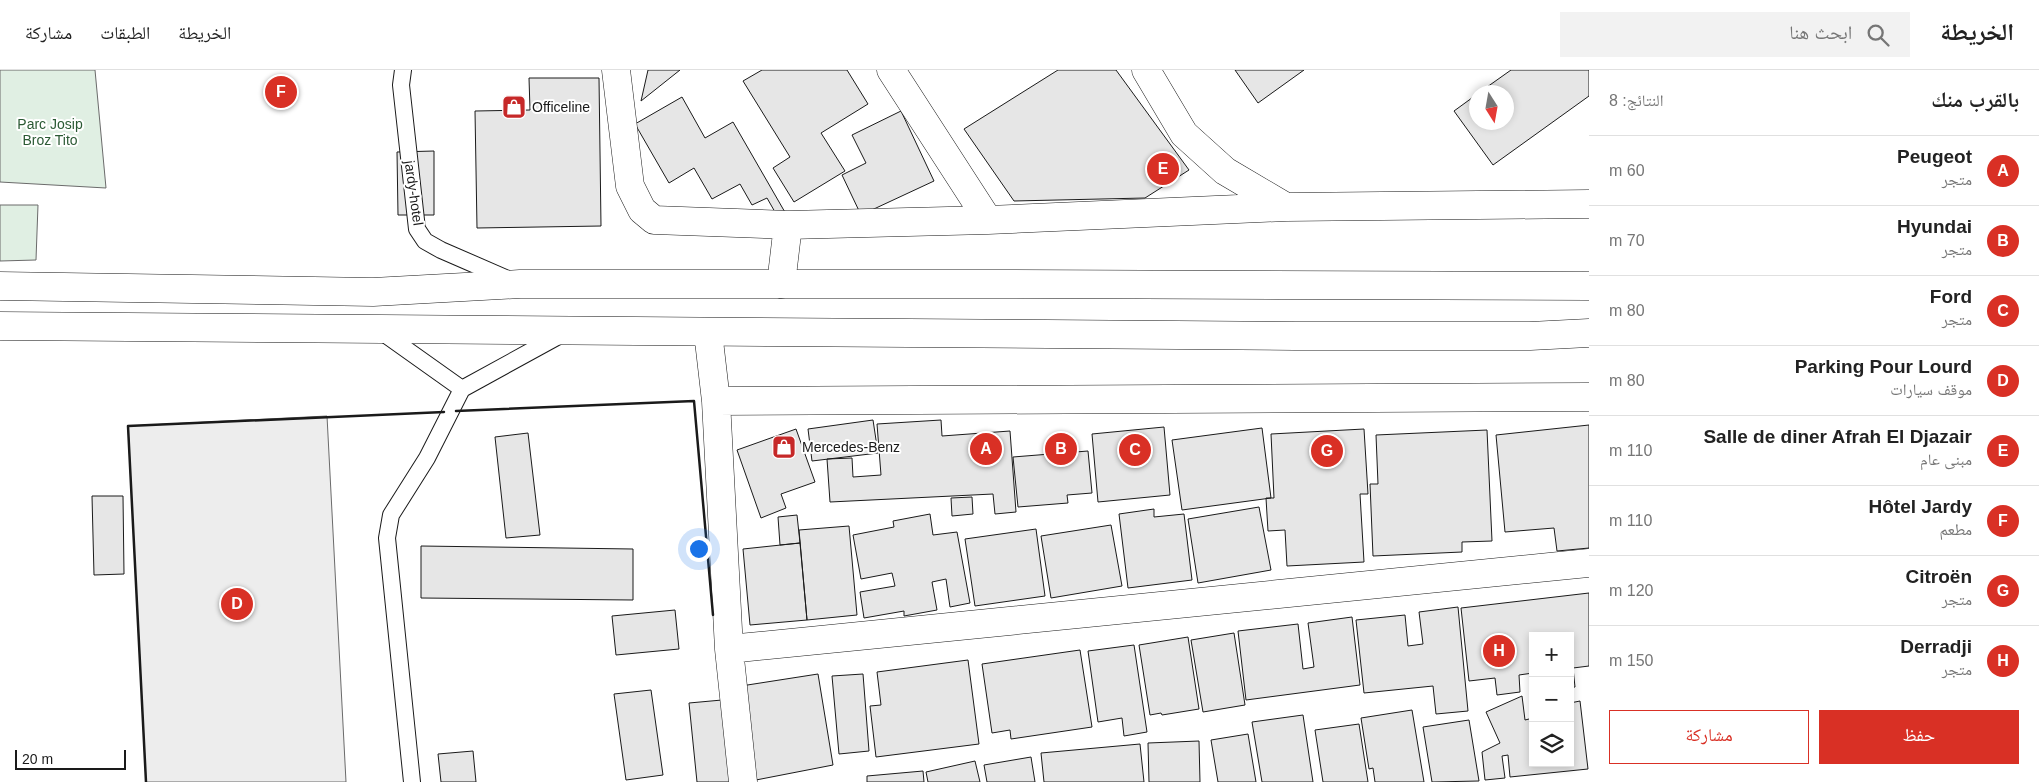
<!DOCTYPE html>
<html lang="ar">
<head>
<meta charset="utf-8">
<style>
  :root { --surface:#fff; --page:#f2f2f2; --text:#222; --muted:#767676; --line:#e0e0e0; --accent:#d93025 }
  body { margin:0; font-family:Helvetica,"Noto Naskh Arabic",sans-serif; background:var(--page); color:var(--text); direction:rtl }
  .controls { position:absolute; right:15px; bottom:15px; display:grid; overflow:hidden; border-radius:0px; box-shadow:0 2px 8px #0003 }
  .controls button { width:45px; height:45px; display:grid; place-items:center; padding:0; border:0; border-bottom:1px solid var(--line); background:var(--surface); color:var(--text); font:25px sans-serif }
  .compass { position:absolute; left:1469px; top:15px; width:45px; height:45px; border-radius:50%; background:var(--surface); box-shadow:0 2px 8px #0003; rotate:169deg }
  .scale { position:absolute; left:15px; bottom:12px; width:111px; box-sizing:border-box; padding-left:5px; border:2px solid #1a1a1a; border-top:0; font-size:14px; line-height:18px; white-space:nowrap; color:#1a1a1a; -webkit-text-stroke:4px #fff; paint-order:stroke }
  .you { position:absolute; left:698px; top:478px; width:18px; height:18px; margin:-12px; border:4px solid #fff; border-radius:50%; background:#1a73e8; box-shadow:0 0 0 8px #1a73e833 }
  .badge { display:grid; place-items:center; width:32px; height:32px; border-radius:50%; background:var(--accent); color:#fff; font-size:16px; font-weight:700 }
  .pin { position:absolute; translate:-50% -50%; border:2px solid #fff; box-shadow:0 1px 5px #0006 }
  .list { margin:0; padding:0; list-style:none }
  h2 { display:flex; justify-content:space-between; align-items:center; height:65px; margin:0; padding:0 20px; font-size:21px }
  h2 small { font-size:16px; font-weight:400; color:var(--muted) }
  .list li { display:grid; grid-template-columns:32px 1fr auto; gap:15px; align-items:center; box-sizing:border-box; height:70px; padding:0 20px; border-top:1px solid var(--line) }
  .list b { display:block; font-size:19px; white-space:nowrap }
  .list p { margin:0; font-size:16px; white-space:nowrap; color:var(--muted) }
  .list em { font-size:16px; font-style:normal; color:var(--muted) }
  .actions { display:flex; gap:10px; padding:15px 20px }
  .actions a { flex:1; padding:11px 0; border:1px solid var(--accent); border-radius:0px; text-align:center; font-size:18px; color:var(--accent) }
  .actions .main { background:var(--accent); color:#fff }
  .icon { flex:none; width:28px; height:28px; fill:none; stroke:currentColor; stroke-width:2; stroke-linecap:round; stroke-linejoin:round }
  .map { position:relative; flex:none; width:1589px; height:712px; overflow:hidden; direction:ltr }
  header { display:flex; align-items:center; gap:30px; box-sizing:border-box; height:70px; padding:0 25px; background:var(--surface); border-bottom:1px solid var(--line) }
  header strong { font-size:24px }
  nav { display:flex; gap:28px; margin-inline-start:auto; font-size:18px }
  .search { width:350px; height:45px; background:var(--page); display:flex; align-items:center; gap:12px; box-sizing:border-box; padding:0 18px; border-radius:0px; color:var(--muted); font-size:19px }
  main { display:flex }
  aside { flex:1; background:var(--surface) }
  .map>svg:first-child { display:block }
</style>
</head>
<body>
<header>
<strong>الخريطة</strong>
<div class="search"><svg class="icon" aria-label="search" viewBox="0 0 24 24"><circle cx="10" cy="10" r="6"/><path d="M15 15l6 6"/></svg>ابحث هنا</div>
<nav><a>الخريطة</a><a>الطبقات</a><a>مشاركة</a></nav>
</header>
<main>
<aside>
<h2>بالقرب منك<small>النتائج: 8</small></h2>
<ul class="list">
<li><span class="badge">A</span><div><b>Peugeot</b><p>متجر</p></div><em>60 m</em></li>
<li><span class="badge">B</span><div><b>Hyundai</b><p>متجر</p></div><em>70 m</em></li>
<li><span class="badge">C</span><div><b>Ford</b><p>متجر</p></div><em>80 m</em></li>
<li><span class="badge">D</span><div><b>Parking Pour Lourd</b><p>موقف سيارات</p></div><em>80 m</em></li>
<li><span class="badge">E</span><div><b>Salle de diner Afrah El Djazair</b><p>مبنى عام</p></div><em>110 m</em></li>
<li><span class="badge">F</span><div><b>Hôtel Jardy</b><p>مطعم</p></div><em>110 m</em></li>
<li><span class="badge">G</span><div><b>Citroën</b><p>متجر</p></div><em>120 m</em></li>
<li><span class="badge">H</span><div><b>Derradji</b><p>متجر</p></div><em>150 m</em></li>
</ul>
<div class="actions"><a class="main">حفظ</a><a>مشاركة</a></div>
</aside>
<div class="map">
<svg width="1589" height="712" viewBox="0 0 1589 712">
  <rect width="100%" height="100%" fill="#fff"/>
  <path fill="#e0efe3" stroke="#6a6a6a" d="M0,0H95L106,118L0,112Z
    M0,135H38L36,190L0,191Z"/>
  <path fill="#ededed" stroke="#6a6a6a" d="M327,346L346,712H146L128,356Z"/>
  <path fill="#e6e6e6" stroke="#1a1a1a" d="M648,0H680L641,31Z
    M762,0H847L868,34L821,63L845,101L794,132L773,98L790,87L743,11Z
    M1058,0H1116L1189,100L1145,128L1014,131L964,59Z
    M1235,0H1304L1258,33Z
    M1511,0H1589V26L1493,95L1454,41L1476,25V52H1506V22H1480Z
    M529,8H599L601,156L477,158L475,41L530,40Z
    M682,27L705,68L733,52L786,144L779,149L767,128L752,135L740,114L712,129L694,98L669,113L635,54Z
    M901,41L934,111L861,145L842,105L866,93L852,65Z
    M434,81V145H398L397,82Z
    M873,350L878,383L812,391L808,359Z
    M941,350L942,366L1010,361L1016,442L995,444L993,424L830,432L827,389L852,388L853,407L881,405L877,354Z
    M1589,355V478L1557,481L1554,458L1505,462L1496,365Z
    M1164,357L1170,425L1098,432L1092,364Z
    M1262,358L1271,428L1182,440L1172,370Z
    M796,359L815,412L781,424L786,438L761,448L737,380Z
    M1364,359L1368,424H1360L1364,492L1287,496L1285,460L1268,461L1266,428H1274L1271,364Z
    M1487,360L1492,471L1462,472V482L1373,486L1370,414H1378L1376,365Z
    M528,363L540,465L506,468L495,367Z
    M1088,381L1092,423L1067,425L1068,433L1018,437L1013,387Z
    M92,426H123L124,504L94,505Z
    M972,427L973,444L952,446L951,428Z
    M1259,437L1271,500L1198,513L1188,449Z
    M1154,439V447L1184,444L1192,510L1128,518L1119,444Z
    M930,444L933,465L957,462L970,533L950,537L946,509L932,512L937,540L904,546V541L864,548L860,522L895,516L892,503L861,509L853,465L894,457L893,451Z
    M797,445L800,473L780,475L778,447Z
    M1111,455L1122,516L1051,528L1041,466Z
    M849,456L857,545L807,550L799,460Z
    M1036,459L1045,526L975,536L965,469Z
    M800,473L807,550L750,555L743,479Z
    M421,476L633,479V530L421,528Z
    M1589,523V596L1573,598L1575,617L1570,618V566H1533V603L1519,605L1520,622L1497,625L1495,608L1469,611L1461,538Z
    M1458,537L1468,641L1436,644L1433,616L1364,623L1356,550L1405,545L1408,576L1423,574L1419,542Z
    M675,540L679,579L616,585L612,546Z
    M1352,547L1360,615L1246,630L1238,561L1298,554L1303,599L1314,597L1308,553Z
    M1234,563L1245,635L1203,642L1191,570Z
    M1188,567L1199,639L1162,645L1161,643L1150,645L1139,575Z
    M1134,575L1147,662L1124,666L1122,648L1098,652L1088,581Z
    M1080,580L1092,657L1011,669L1010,660L992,663L982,594Z
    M968,590L979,674L876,687L870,636L881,635L877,602Z
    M818,604L833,695L756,710L741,616Z
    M863,604L869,681L839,684L832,606Z
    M651,620L663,705L626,710L614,624Z
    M1522,626L1525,650L1533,648V693H1570V633L1580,631L1588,699L1510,707L1508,685L1502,686L1505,708L1485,710L1482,682L1500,673L1486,642Z
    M722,630L730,712H697L689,633Z
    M1412,640L1424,712H1375L1373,698L1369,699L1361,648Z
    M1303,645L1313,712H1262L1252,652Z
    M1469,650L1479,711L1432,712L1423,657Z
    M1359,654L1368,712H1323L1315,660Z
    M1248,664L1256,712H1218L1211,670Z
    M1199,671L1200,712H1149L1148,673Z
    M1140,674L1144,712H1044L1041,683Z
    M473,681L476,712H441L438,684Z
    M1031,687L1035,712H987L984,695Z
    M975,691L980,712H928L926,702Z
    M923,701L924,712H867V706Z"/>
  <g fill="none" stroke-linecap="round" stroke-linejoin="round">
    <g stroke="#1a1a1a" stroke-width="18">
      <path id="service" d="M403,0L401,15L417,159L425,171L441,180L510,210
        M379,260L462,319L564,263
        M412,712L387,468L391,445L427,388L462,319"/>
    </g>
    <g stroke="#1a1a1a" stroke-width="29">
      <path id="minor" d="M616,0L630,116L642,140L654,150L788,155L988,150L1286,137
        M891,0L988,150
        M1146,0L1184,64L1225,101L1286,137L1589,134
        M781,214L788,155
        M708,262L716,331L729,579L743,712
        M716,331L1589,327
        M729,579L1589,493"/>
    </g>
    <g stroke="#1a1a1a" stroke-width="29">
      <path id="trunk" d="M0,216L373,222L520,214H1012L1589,216
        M0,256L1295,266H1530L1589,263"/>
    </g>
    <use href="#service" stroke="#fff" stroke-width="16"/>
    <use href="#minor" stroke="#fff" stroke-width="28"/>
    <use href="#trunk" stroke="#fff" stroke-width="28"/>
    <path stroke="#1a1a1a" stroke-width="2.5" d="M456,341L694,331L713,545
      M146,712L128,356L444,342"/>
  </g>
  <defs>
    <g id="shop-square" transform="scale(1.25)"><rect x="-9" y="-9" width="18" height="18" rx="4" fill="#c62828" stroke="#fff"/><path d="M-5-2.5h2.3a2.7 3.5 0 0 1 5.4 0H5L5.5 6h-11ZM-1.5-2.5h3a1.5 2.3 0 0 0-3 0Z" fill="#fff"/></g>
  </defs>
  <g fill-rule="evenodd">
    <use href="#shop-square" x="514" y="37"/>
    <use href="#shop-square" x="784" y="377"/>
  </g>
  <g text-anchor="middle" stroke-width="4" stroke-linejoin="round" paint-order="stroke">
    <g font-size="14" fill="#1a1a1a" stroke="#fff" text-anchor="start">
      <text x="532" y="42">Officeline</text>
      <text x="802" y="382">Mercedes-Benz</text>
    </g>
    <g font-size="14" fill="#2b5a34" stroke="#fff">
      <text x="50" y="59">Parc Josip<tspan x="50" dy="16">Broz Tito</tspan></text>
    </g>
    <g font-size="14" fill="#1a1a1a" stroke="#fff">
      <text transform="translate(414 123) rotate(82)" y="5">jardy-hotel</text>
    </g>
  </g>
</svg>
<div class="controls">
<button>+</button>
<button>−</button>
<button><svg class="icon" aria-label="layers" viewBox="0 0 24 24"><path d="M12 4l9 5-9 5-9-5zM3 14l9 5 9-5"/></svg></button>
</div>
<svg class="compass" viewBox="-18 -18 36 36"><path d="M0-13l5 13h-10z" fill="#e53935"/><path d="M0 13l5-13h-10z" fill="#767676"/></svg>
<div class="scale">20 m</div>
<div class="you"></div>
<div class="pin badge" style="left:986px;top:379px">A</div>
<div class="pin badge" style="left:1061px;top:379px">B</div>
<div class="pin badge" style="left:1135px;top:380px">C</div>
<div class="pin badge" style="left:237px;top:534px">D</div>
<div class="pin badge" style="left:1163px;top:99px">E</div>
<div class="pin badge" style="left:281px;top:22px">F</div>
<div class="pin badge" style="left:1327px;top:381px">G</div>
<div class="pin badge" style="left:1499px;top:581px">H</div>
</div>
</main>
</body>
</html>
